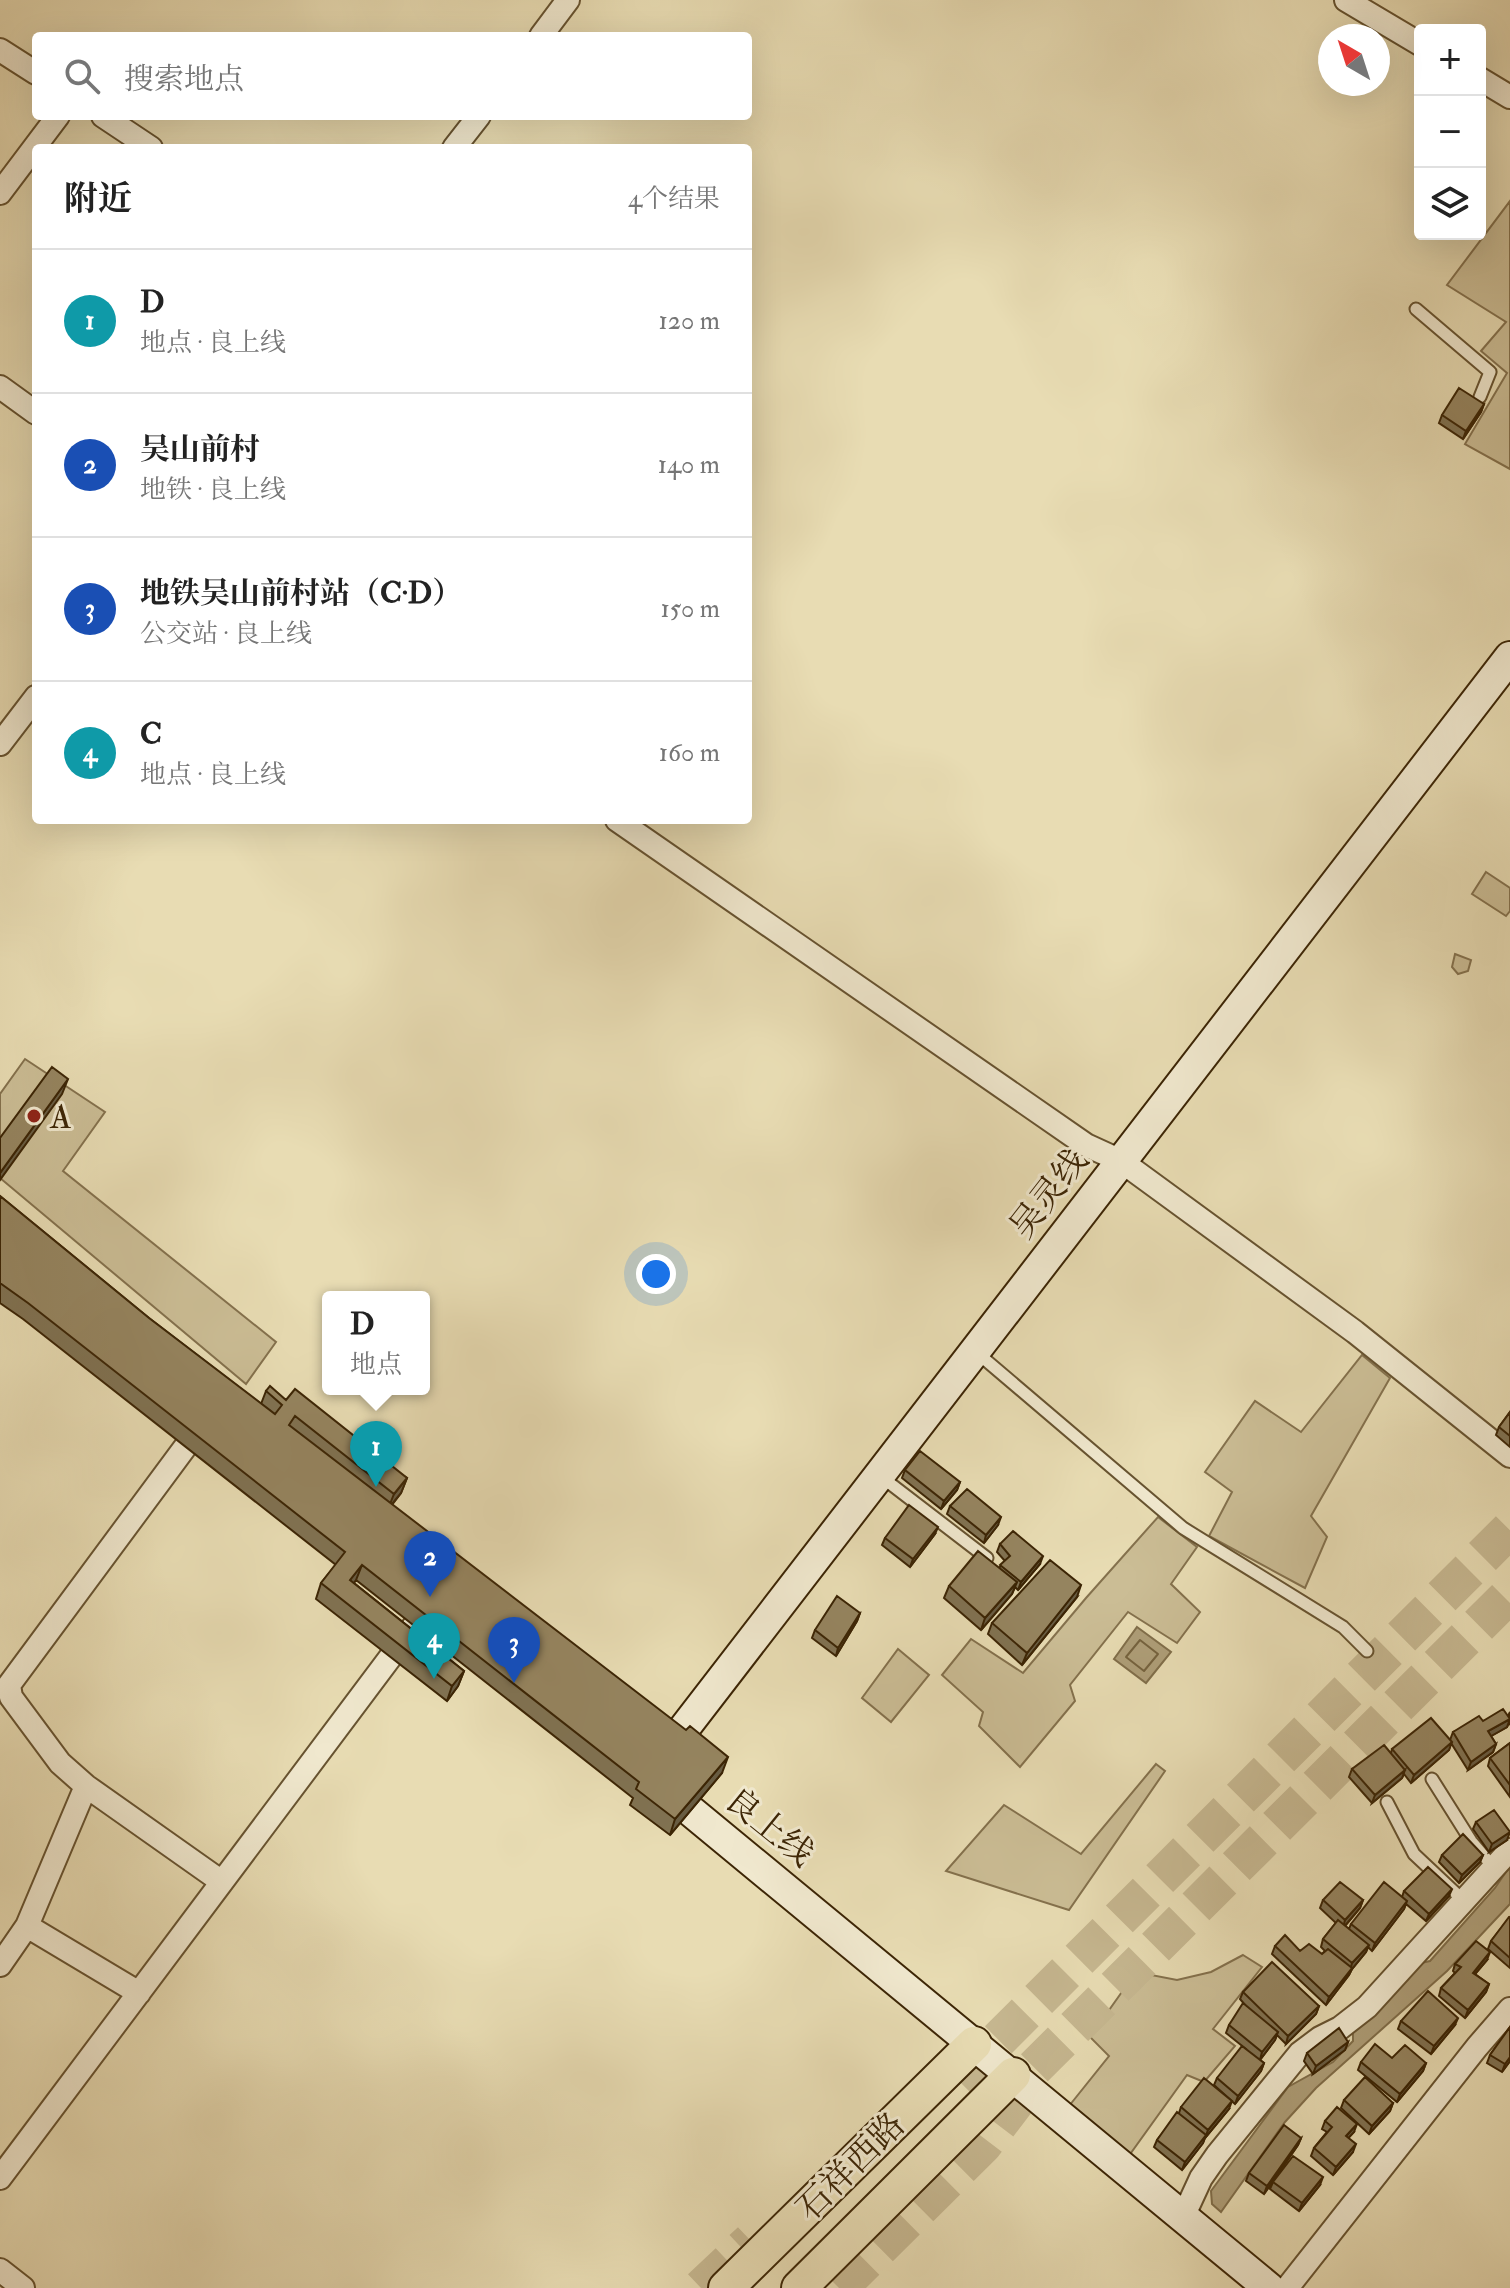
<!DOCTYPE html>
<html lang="zh">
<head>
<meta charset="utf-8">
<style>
  :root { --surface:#fff; --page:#f6f6f6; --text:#222; --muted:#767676; --line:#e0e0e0; --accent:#1a73e8 }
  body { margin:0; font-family:"IM FELL Double Pica","Noto Serif SC",serif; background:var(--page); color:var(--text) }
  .controls { position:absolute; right:24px; top:24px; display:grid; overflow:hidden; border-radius:8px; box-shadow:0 8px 32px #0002 }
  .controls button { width:72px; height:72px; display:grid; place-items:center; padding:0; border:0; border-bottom:2px solid var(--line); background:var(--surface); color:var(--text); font:40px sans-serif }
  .compass { position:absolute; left:1318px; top:24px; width:72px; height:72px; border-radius:50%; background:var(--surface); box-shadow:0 8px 32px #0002; rotate:321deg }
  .you { position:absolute; left:656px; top:1274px; width:28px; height:28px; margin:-20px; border:6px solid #fff; border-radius:50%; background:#1a73e8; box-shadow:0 0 0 12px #1a73e833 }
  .badge { display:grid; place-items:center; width:52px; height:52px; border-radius:50%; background:var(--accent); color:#fff; font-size:26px; font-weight:700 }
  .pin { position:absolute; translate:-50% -66px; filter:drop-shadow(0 2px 4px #0008) }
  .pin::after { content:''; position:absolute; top:42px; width:28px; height:24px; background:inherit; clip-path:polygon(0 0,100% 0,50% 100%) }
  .popup { position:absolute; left:322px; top:1291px; width:108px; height:104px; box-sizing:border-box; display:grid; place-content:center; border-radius:8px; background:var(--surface); filter:drop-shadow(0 2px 6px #0005); font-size:26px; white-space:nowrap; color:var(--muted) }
  .popup b { font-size:30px; color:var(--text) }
  .popup::after { content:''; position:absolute; left:50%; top:100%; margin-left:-16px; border:16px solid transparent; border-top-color:var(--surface) }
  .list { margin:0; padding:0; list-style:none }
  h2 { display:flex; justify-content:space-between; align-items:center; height:104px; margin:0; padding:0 32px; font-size:34px }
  h2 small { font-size:26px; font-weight:400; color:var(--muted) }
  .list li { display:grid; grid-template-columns:52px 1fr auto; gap:24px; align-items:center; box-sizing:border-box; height:144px; padding:0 32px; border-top:2px solid var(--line) }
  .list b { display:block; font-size:30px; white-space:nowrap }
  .list p { margin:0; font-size:26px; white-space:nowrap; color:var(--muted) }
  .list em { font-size:26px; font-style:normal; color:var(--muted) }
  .icon { flex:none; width:44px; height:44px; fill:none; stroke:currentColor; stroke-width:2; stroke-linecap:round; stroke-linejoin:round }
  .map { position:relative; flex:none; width:1510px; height:2288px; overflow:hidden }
  .search { position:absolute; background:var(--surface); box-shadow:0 8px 32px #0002; left:32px; top:32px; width:720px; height:88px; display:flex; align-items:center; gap:20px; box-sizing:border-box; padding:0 28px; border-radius:8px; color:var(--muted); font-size:30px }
  .panel { position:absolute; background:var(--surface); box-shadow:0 8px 32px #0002; left:32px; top:144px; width:720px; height:680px; border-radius:8px }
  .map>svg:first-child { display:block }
</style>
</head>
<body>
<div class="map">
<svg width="1510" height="2288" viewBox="0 0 1510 2288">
  <rect width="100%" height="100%" fill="#e8dcb3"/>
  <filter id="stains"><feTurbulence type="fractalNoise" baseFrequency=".0025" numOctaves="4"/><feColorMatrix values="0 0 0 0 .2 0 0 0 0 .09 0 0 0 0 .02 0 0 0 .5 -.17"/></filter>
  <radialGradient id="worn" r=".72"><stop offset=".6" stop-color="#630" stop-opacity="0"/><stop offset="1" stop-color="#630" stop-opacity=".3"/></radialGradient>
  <path fill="#cbbd95" stroke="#84714d" stroke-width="2" d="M1510,201V469L1465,444L1507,373L1481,351L1506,322L1447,285Z
    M1486,872L1510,888V911L1506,916L1472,894Z
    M1455,954L1471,960L1468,971L1458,974L1452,967Z
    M25,1059L105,1112L63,1171L276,1342L246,1384L0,1178V1094Z
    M1362,1355L1390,1378L1311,1516L1327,1537L1305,1588L1209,1536L1232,1492L1205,1472L1255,1401L1301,1432Z
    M1158,1517L1197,1547L1171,1584L1200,1612L1177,1643L1128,1612L1070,1685L1075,1701L1020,1767L979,1726L983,1712L942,1675L971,1639L1023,1673L1086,1598Z
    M898,1649L929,1675L891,1722L862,1698Z
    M1156,1764L1165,1771L1069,1910L946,1871L1004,1805L1081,1854Z
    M1243,1955L1262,1967L1213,2029L1235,2046L1204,2082L1187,2075L1128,2157L1069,2106L1109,2056L1090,2037L1136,1972L1177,1980L1211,1972Z"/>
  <path fill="#ae9e78" stroke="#806e4a" stroke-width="2" d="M1137,1627L1171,1652L1146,1683L1114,1659Z
    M1510,1866V1904L1447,1971L1316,2088L1285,2122L1221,2212L1212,2204L1211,2191L1288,2087L1333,2062L1353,2041V2030L1421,1963L1430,1961L1495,1888Z"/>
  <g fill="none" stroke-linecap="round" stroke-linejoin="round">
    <path stroke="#75623e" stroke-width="2" d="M1140,1640L1158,1654L1144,1671L1126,1657Z"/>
    <path stroke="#c6b790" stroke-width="38" stroke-dasharray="38 19" stroke-linecap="butt" d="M958,2080L1510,1529
      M994,2108L1510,1594
      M701,2288L751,2241
      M839,2288L983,2145L1021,2095"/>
    <g stroke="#675330" stroke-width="15">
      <path id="lane" d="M1416,309L1490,372L1480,397
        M975,1351L1183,1528L1343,1627L1367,1651
        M879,1475L987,1558
        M1432,1779L1471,1841L1494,1868
        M1387,1802L1414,1854L1464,1901"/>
    </g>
    <g stroke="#675330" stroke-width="26">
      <path id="street" d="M1346,0L1420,44
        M541,36L568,0
        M0,50L36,73
        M1480,79L1510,97
        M103,116L151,148
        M454,148L479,116
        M0,193L58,116
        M0,387L36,413
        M0,744L36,697
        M617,820L1086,1145L1121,1161L1355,1332L1510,1456
        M203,1423L9,1685L11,1697L60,1763L86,1786L222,1882
        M27,1926L139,1993
        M0,1965L27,1926L86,1786
        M0,2178L431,1603
        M1183,2217L1201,2178L1217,2155L1300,2053L1320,2038L1340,2028L1367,2007L1510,1850
        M0,2270L23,2288
        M1287,2288L1477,2047L1510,2009"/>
    </g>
    <g stroke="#3c2505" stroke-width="34">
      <path id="secondary" d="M659,1761L1510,657
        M658,1784L1269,2288"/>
    </g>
    <g stroke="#3c2505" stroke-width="38">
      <path id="primary" d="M726,2288L974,2044
        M799,2288L1013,2075"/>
    </g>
    <use href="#lane" stroke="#f0e8ce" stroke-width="11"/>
    <use href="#street" stroke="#f0e8ce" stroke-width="22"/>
    <use href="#secondary" stroke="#f0e8ce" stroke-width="30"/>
    <use href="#primary" stroke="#e8dcb3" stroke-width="34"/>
  </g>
  <path fill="#807252" stroke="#3c2505" stroke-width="2" d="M1484,404L1481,412L1463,439L1439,423L1442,415Z
    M0,1196L149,1318L261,1404L266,1391L286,1400L407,1478L401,1493L392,1505L722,1773L670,1835L630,1805L633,1798L356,1580L354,1583L464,1671L458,1686L447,1701L316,1599L321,1583L336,1565L23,1319L0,1303Z
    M1510,1412V1447L1496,1435L1499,1427Z
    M905,1470L960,1482L957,1490L941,1509L902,1478Z
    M950,1506L998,1525L984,1543L947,1514Z
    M935,1534L910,1567L882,1545L885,1538Z
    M1000,1544L1040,1564L1018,1590L1015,1587L1012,1594L981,1630L944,1598L949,1586L999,1568L1005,1561L997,1552Z
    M1077,1597L1022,1665L988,1634L992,1623Z
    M860,1613L857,1621L836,1656L812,1638L815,1630Z
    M1510,1712V1725L1509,1723L1507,1727L1491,1736L1496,1744L1493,1752L1468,1770L1451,1743L1449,1750L1411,1783L1404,1774L1402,1778L1372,1803L1349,1777L1352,1769L1391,1753L1392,1749L1450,1740L1453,1732L1483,1721L1508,1716Z
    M1510,1743V1797L1488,1766L1490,1758Z
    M1476,1822L1507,1840L1489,1852L1473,1829Z
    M1442,1855H1483L1480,1862L1459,1883L1439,1862Z
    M1404,1891L1449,1896L1426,1921L1406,1904L1404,1909L1372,1951L1368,1947L1366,1952L1352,1969L1349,1975L1326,2005L1272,1954L1275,1946L1322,1954L1325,1951L1321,1947L1323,1939L1336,1923L1320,1908L1323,1900H1363L1360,1908L1345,1926L1349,1929L1351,1924L1402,1897Z
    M1510,1917V1968L1488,1949L1491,1941Z
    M1487,1960L1475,1974L1489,1984L1486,1992L1465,2018L1439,1996L1441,1988L1455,1973L1453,1971L1455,1964Z
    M1243,1992L1319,2006L1316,2014L1286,2044L1277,2035L1275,2040L1260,2060L1264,2063L1261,2071L1235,2104L1214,2085L1217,2078L1246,2049L1226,2033L1229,2025L1246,2006L1240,1999Z
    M1401,2021L1455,2025L1431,2054L1398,2029Z
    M1510,2027V2061L1502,2072L1487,2063L1490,2055Z
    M1348,2042L1345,2050L1313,2074L1304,2061L1307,2053Z
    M1392,2058L1426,2063L1423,2071L1397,2102L1358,2070L1361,2062Z
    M1344,2100L1393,2103L1390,2111L1369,2134L1341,2108Z
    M1181,2107L1229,2109L1205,2138L1203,2143L1182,2170L1154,2147L1157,2140L1179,2113Z
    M1325,2121L1354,2132L1348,2138L1353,2152L1333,2175L1311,2156L1314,2148L1327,2132L1322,2129Z
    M1301,2138L1298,2145L1264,2194L1246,2181L1249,2173Z
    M1273,2182L1320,2185L1299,2211L1270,2189Z"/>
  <path fill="#685c42" stroke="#3c2505" stroke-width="2" d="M1484,404L1481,412L1463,439L1466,431Z
    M68,1079L62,1094L0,1180V1173Z
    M407,1478L401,1493L388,1509L394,1494Z
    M960,1482L957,1490L941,1509L944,1501Z
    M1001,1517L998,1525L984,1543L986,1535Z
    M938,1527L935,1534L910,1567L913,1559Z
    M1043,1556L1040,1564L1018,1590L1021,1582Z
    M362,1565L356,1580L344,1596L350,1580Z
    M1017,1582L1012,1594L981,1630L985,1618Z
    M1081,1585L1077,1597L1022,1665L1027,1653Z
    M860,1613L857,1621L836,1656L838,1648Z
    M464,1671L458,1686L447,1701L452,1686Z
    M1510,1719L1507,1727L1486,1739L1488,1731Z
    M1452,1742L1449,1750L1411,1783L1414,1775Z
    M1496,1744L1493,1752L1468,1770L1471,1762Z
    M728,1757L722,1773L670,1835L675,1819Z
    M1405,1770L1402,1778L1372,1803L1375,1795Z
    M1510,1832L1507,1840L1489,1852L1492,1844Z
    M1483,1855L1480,1862L1459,1883L1462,1875Z
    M1452,1889L1449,1896L1426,1921L1429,1914Z
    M1363,1900L1360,1908L1343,1928L1345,1920Z
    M1407,1901L1404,1909L1372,1951L1375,1943Z
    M1369,1945L1366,1952L1352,1969L1349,1975L1326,2005L1329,1997L1350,1971L1352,1963Z
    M1490,1952L1487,1960L1470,1980L1473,1973Z
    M1489,1984L1486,1992L1465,2018L1468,2010Z
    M1319,2006L1316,2014L1286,2044L1288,2036Z
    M1458,2018L1455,2025L1431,2054L1434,2046Z
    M1278,2032L1275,2040L1260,2060L1262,2052Z
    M1348,2042L1345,2050L1313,2074L1316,2066Z
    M1510,2057V2061L1502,2072L1505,2064Z
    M1264,2063L1261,2071L1235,2104L1238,2096Z
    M1426,2063L1423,2071L1397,2102L1400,2094Z
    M1232,2101L1229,2109L1205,2138L1208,2130Z
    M1393,2103L1390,2111L1369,2134L1372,2126Z
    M1357,2124L1354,2132L1343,2144L1346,2136Z
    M1206,2135L1203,2143L1182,2170L1185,2162Z
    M1301,2138L1298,2145L1264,2194L1267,2186Z
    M1356,2144L1353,2152L1333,2175L1336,2167Z
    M1323,2177L1320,2185L1299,2211L1302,2203Z"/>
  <path fill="#95845f" stroke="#3c2505" stroke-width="2" d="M1459,388L1484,404L1466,431L1442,415Z
    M52,1067L68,1079L0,1173V1138Z
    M0,1196L149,1318L275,1414L282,1405L266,1391L270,1386L286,1400L295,1389L407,1478L394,1494L295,1416L289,1425L686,1730L690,1726L728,1757L675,1819L636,1789L639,1782L362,1565L350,1580L464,1671L452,1686L321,1583L345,1552L28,1303L0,1283Z
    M1510,1412V1436L1499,1427Z
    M920,1451L960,1482L944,1501L905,1470Z
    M967,1489L1001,1517L986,1535L950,1506Z
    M909,1505L938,1527L913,1559L885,1538Z
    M1013,1531L1043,1556L1021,1582L1000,1565L1010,1556L1000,1544Z
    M978,1551L1017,1582L985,1618L949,1586Z
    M1050,1560L1081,1585L1027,1653L992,1623Z
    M837,1596L860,1613L838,1648L815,1630Z
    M1503,1709L1510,1719L1488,1731L1496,1744L1471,1762L1453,1732L1479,1716L1483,1721Z
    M1431,1718L1452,1742L1414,1775L1392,1749Z
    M1510,1743V1785L1490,1758Z
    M1384,1745L1405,1770L1375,1795L1352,1769Z
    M1494,1810L1510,1832L1492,1844L1476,1822Z
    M1463,1834L1483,1855L1462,1875L1442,1855Z
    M1428,1867L1452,1889L1429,1914L1404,1891Z
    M1340,1882L1363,1900L1345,1920L1323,1900Z
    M1384,1882L1407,1901L1375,1943L1351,1924Z
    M1509,1917H1510V1958L1491,1941Z
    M1338,1920L1369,1945L1352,1963L1323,1939Z
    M1285,1935L1300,1951L1309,1944L1322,1954L1328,1949L1352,1968L1329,1997L1275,1946Z
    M1476,1941L1490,1952L1473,1973L1489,1984L1468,2010L1441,1988L1461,1967L1455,1964Z
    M1272,1962L1319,2006L1288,2036L1243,1992Z
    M1428,1991L1458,2018L1434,2046L1401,2021Z
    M1243,2003L1278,2032L1262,2052L1229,2025Z
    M1510,2027V2057L1505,2064L1490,2055Z
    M1339,2028L1348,2042L1316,2066L1307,2053Z
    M1375,2044L1392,2058L1405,2045L1426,2063L1400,2094L1361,2062Z
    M1242,2046L1264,2063L1238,2096L1217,2078Z
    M1365,2077L1393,2103L1372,2126L1344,2100Z
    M1204,2078L1232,2101L1208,2130L1181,2107Z
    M1337,2107L1357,2124L1346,2136L1356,2144L1336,2167L1314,2148L1332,2127L1325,2121Z
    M1177,2112L1206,2135L1185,2162L1157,2140Z
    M1284,2125L1301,2138L1267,2186L1249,2173Z
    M1293,2156L1323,2177L1302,2203L1273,2182Z"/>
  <circle fill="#8f2418" stroke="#f0e8ce" stroke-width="3" cx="34" cy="1116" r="8"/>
  <g text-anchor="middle" stroke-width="6" stroke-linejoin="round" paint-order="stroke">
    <g font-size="34" fill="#3c2505" stroke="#f0e8ce" text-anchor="start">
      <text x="50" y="1128">A</text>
    </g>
    <g font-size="34" fill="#3c2505" stroke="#f0e8ce">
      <text transform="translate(1048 1193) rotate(-52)" y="12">吴灵线</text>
      <text transform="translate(770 1826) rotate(39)" y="12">良上线</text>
      <text transform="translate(850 2166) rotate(-45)" y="12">石祥西路</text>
    </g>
  </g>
  <rect width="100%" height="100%" filter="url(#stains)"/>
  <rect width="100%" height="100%" fill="url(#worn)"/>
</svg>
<div class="controls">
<button>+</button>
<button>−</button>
<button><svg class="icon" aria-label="layers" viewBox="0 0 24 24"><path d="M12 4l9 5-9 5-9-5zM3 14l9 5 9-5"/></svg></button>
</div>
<svg class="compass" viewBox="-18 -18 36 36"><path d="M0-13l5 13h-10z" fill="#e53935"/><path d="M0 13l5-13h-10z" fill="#767676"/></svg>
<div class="you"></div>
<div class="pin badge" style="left:376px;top:1487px;background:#0f9aa8">1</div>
<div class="popup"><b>D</b>地点</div>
<div class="pin badge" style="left:430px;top:1597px;background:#1a4fb4">2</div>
<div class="pin badge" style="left:514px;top:1683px;background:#1a4fb4">3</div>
<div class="pin badge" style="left:434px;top:1679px;background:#0f9aa8">4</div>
<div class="search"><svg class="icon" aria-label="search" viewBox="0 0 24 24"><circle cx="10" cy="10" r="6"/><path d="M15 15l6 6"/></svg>搜索地点</div>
<section class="panel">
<h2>附近<small>4个结果</small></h2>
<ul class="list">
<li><span class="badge" style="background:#0f9aa8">1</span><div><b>D</b><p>地点 · 良上线</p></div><em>120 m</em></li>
<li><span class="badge" style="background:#1a4fb4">2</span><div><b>吴山前村</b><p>地铁 · 良上线</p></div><em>140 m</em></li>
<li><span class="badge" style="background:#1a4fb4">3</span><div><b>地铁吴山前村站（C·D）</b><p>公交站 · 良上线</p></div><em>150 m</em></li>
<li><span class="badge" style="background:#0f9aa8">4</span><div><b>C</b><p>地点 · 良上线</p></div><em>160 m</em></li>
</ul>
</section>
</div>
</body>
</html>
